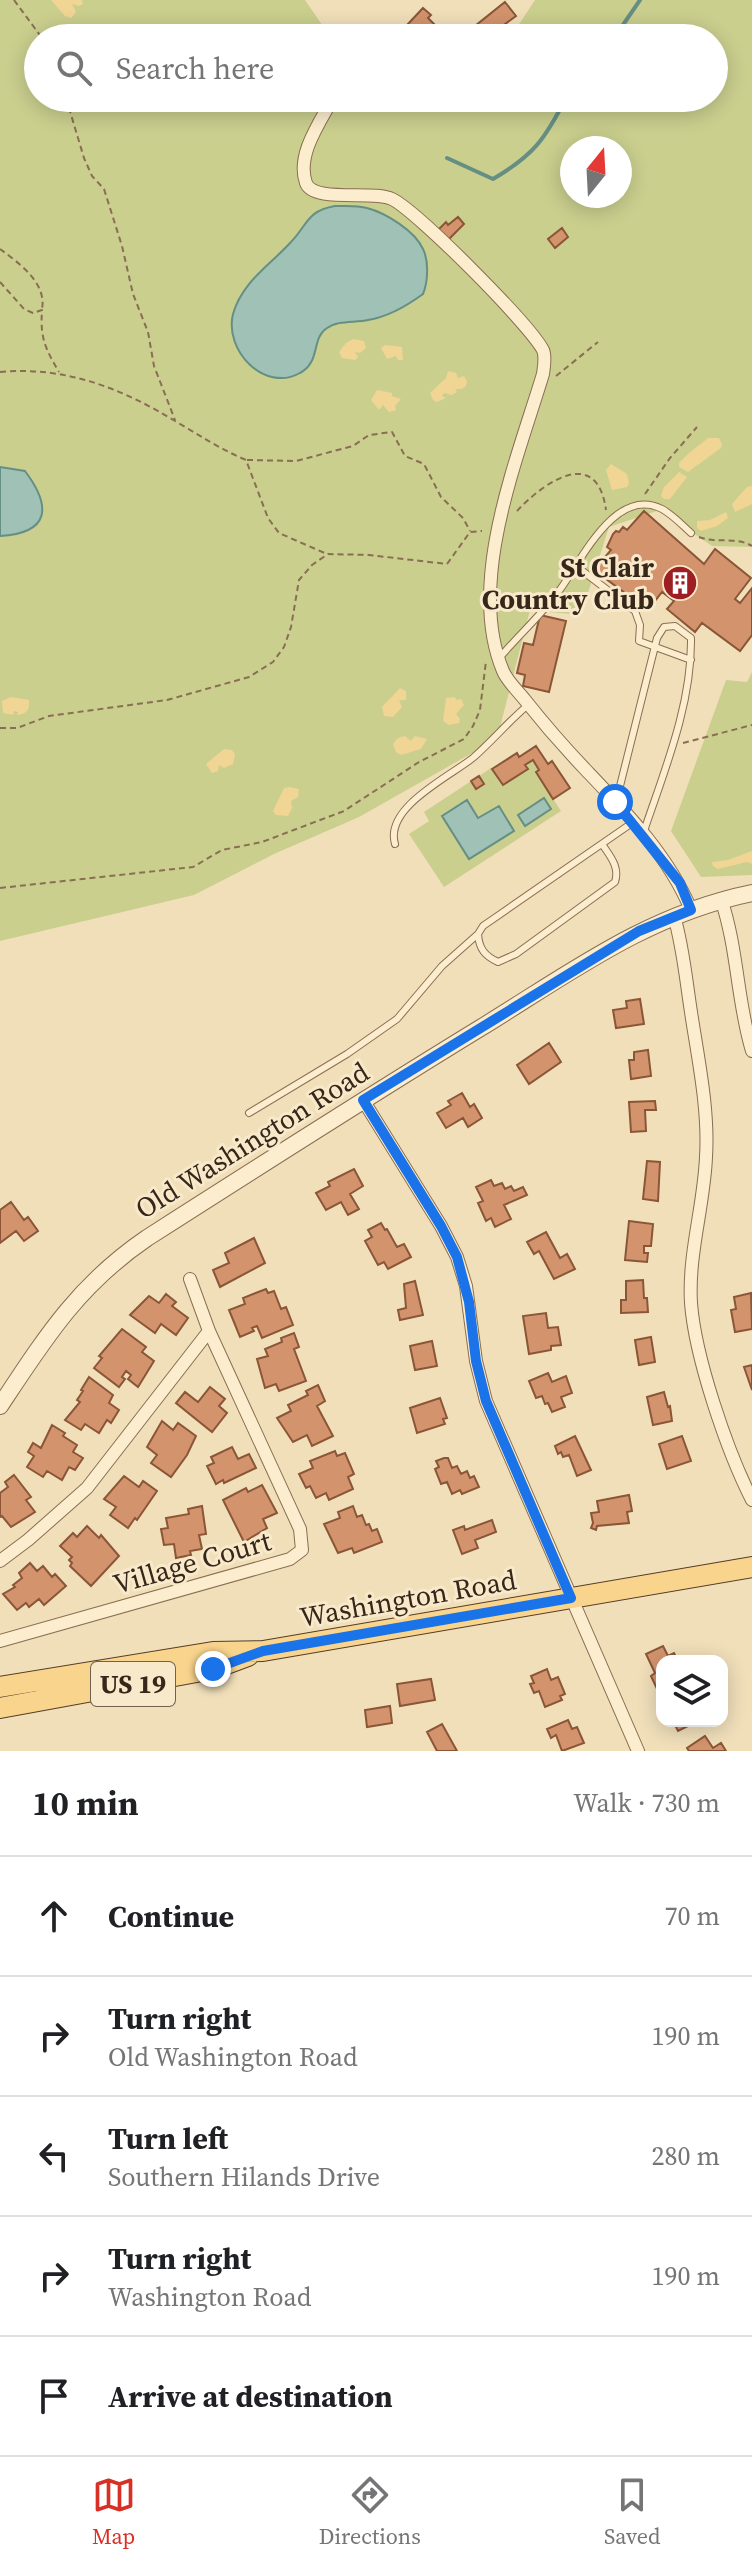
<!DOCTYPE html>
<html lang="en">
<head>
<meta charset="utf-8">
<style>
  :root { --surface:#fff; --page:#f2f2f2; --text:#202124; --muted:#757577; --line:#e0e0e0; --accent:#d93025 }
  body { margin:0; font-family:"Source Serif 4",serif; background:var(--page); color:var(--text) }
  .controls { position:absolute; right:24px; bottom:24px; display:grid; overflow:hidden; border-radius:16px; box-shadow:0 4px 20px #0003 }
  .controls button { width:72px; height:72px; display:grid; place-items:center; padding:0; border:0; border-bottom:2px solid var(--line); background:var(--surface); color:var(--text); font:40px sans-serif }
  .compass { position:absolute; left:560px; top:136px; width:72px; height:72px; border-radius:50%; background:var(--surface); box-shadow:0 4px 20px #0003; rotate:18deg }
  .stop { position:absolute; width:24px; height:24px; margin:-18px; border:6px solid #1a73e8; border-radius:50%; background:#fff }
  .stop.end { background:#1a73e8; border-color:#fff; box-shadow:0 2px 8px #0008 }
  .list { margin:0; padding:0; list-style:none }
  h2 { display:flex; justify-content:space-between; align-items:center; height:104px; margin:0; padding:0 32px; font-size:34px }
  h2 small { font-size:26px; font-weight:400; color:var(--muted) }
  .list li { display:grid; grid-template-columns:52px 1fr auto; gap:24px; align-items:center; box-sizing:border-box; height:120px; padding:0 32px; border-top:2px solid var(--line) }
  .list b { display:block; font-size:30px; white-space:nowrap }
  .list p { margin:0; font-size:26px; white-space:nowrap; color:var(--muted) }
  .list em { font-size:26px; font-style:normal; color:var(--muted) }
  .icon { flex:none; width:44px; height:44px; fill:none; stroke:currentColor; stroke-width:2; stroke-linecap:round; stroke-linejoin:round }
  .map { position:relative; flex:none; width:752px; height:1751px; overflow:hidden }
  .search { position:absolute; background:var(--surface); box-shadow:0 4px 20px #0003; left:24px; right:24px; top:24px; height:88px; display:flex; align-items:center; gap:20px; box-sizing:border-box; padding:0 28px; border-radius:44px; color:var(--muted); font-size:30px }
  .sheet { height:704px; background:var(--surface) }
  nav { display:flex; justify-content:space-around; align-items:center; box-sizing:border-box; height:112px; border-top:2px solid var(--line); background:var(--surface); font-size:22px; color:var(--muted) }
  nav a { display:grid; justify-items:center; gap:4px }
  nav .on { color:var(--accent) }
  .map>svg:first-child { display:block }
</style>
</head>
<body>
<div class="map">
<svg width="752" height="1751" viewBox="0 0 752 1751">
  <rect width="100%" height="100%" fill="#f1dfba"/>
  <path fill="#cacf8e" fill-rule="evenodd" d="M0,0H305L331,38H38V98H427L460,112L470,98H714V38H510L535,0H752V547L712,546L660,510L609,527L581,615L530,610L497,739L359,817L274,854L194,895L0,941ZM572,148H620V196H572Z
    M752,672V875L701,877L671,831L726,680L747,682Z
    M533,760L539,770L536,772L561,811L444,887L409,834L429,821L424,812L491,768L503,785Z"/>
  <path fill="#f0d594" d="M51,0H82L83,4L79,6L72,4L76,12L71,18L65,16Z
    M353,339L364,341L366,348L360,353L355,352L358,357L355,360L342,358L339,352L346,343Z
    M385,345L402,347L403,360H398L396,356L387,359L381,348Z
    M448,371L456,373L458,378L464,376L467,381L466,386L462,389H455L457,392L452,395L444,393L442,396L446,398L437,402L433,400L430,393L446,378Z
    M377,390L392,393V396L401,399L395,406L396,410L389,412L383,405L379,410L371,400Z
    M719,438L722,444L721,448L688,472L679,467V463C688,453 698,446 708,438Z
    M611,464L627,474L629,483L627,487L612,490L606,470Z
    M679,472L687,477L670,499H664L661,496L664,487Z
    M752,486V504L735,512L732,504L747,487Z
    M726,512L728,518L717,526L701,531L697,528V521L710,520Z
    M400,688L406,691V700H399L402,707L393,717L384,716L382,707Z
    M11,697L29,700C30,711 26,714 17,715L18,712L14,711L13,715L3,713L2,701Z
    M454,697L457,700L461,699L464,705L456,714L460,719L459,723L449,725L443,721L446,698Z
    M405,736L411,741L415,736L427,739L421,749L401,755L396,752L393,744L398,738Z
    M224,749L232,750L235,754L233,764L224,768L219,765L218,771L212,773L206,764Z
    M289,787L299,789L298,797L291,801L292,808L288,816L276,815L273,811L284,788Z
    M752,851V864L747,862L718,869L713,866L712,862L728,860Z"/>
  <path fill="#9fc1b6" stroke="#668f84" stroke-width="2" d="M335,206C345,206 357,205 367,208C386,213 415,231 423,249C429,261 428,282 423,294C408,305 387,317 368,320C355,323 338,320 327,328C311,338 321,362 300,373C264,393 224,350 233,314C242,282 269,266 290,243C308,225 306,211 335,206Z
    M0,467L25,471C52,507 50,533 0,536Z
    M544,798L551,809L525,826L518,815Z
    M467,800L478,818L499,806L514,831L469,859L442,816Z"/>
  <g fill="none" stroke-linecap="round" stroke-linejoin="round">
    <path stroke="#668f84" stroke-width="4" d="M614,38L640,0
      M447,158L493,179C534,155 545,139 566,98"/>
  </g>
  <path fill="#d3946d" stroke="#8a5637" stroke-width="2" d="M505,2L516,16L501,27L506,33L500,38H485L475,26Z
    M423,8L431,15L428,18L443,33L438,38H411L408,35L414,29L408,24Z
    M458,217L464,224L448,240L438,230L446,222L448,225Z
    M562,228L568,237L555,248L548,239Z
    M644,511L704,564L715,549L751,578L735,599L740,603L752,588V635L740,651L702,623L695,632L667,609L674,601L662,592L648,610L594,570L611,550L607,547L613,534L616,531L619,532L623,527L627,530Z
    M540,615L566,621L549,692L523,686L525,675L517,673L524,643L533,645Z
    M536,746L548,764L552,761L570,788L553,799L536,772L539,770L533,760L525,765L528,769L503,785L492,769L517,753L519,757Z
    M479,776L484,784L476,789L471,781Z
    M640,999L644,1024L616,1028L613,1010L627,1008L626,1001Z
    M549,1043L561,1062L529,1084L517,1065Z
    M648,1050L651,1076L631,1079L629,1060H634V1052Z
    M462,1093L470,1107L474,1104L482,1118L468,1127L463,1118L446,1128L437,1113L451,1105L448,1101Z
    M655,1101L656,1110H645L646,1131L631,1132L629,1102Z
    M647,1161L660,1162L658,1201L643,1199Z
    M354,1169L363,1186L350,1194L359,1209L348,1215L341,1202L326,1210L316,1193L330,1186L328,1182Z
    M491,1180L494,1186L502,1183L505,1189L511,1186L514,1191L523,1187L527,1195L504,1205L511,1219L495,1227L491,1218L486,1221L478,1203L483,1201L476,1187Z
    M11,1202L24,1220L28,1217L38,1231L24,1241L16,1231L0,1243V1210Z
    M629,1221L653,1224L651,1246H644V1253H648L647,1262L625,1260Z
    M381,1223L385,1230L387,1229L397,1247L404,1244L411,1257L388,1269L384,1262L378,1265L365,1241L372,1237L368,1230Z
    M546,1232L560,1258L567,1254L575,1269L554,1279L539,1251L534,1254L527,1242Z
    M254,1238L265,1263L220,1287L213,1270L229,1263L225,1253Z
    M643,1280L644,1298H647L648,1312L621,1313V1300H626V1281Z
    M415,1281L423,1315L400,1320L398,1310L406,1308L404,1284Z
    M266,1289L268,1293L274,1291L281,1309L286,1307L293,1325L262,1338L257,1326L252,1328L254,1331L240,1337L229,1310L245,1304L243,1298Z
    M751,1293L752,1329L735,1332L731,1310L736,1309L734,1297Z
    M166,1294L176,1302L172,1306L188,1318L176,1335L161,1324L155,1333L130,1315L149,1296L159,1303Z
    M546,1313L548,1328L558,1327L561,1345L551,1346V1350L529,1354L523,1316Z
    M122,1329L146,1347L142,1352L154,1361L138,1387L128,1379L131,1375L126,1371L122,1377L125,1379L119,1387L94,1368L102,1358L99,1356Z
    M294,1333L299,1347L294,1349L306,1381L279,1391L276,1384L265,1388L257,1359L268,1356L265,1349L282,1342L281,1338Z
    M651,1337L655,1362L639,1365L635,1340Z
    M432,1341L437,1366L415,1370L410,1346Z
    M752,1365V1390L744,1367Z
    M548,1373L552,1382L566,1376L572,1393L561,1397L565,1407L552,1412L548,1403L545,1404L542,1396L536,1398L529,1381Z
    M89,1377L113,1395L109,1403L119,1410L111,1423L107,1420L99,1433L85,1424L81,1430L65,1420L80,1402L77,1400L83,1391L81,1390Z
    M318,1385L325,1401L317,1406L333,1436L312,1446L307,1435L293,1442L277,1418L291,1411L288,1405L308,1395L306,1391Z
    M210,1387L225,1399L219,1406L227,1413L212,1432L176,1403L185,1392L198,1402Z
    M664,1392L668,1407L670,1406L672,1421L653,1425L647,1397Z
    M440,1398L447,1418L443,1419L445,1424L417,1433L410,1408Z
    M162,1421L173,1430L178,1423L196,1436L187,1455L171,1477L151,1463L157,1455L147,1447Z
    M52,1425L65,1433L63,1436L77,1445L73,1452L83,1458L75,1470L69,1467L62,1480L47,1471L43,1477L27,1467L34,1456L28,1452L33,1443L41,1448Z
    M575,1436L591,1470L577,1476L569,1455L563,1457L561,1452L558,1454L555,1446Z
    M682,1436L691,1461L667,1469L659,1444Z
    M232,1447L238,1459L249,1454L256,1468L224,1483L223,1480L216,1484L207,1466L214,1463L211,1457Z
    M335,1451L337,1456L345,1453L354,1474L348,1477L353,1489L329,1500L326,1493L316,1498L310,1486L306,1488L299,1474L313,1468L310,1461Z
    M444,1458H448L452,1468L457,1466L461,1474L467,1471L470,1478L474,1476L479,1487L462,1494L460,1490L452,1494L447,1482L441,1484L435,1469L439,1467L436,1461Z
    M14,1475L31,1497L26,1500L35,1512L11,1527L2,1516L0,1517V1493L8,1487L5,1482Z
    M124,1476L139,1487L143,1481L157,1491L137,1520L135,1518L128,1528L110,1515L116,1507L104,1499Z
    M262,1485L277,1513L263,1519L267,1528L244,1542L223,1500L246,1488L248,1492Z
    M629,1495L632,1511L627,1512L629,1523L597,1526L596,1530L591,1528L593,1523L591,1513L599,1512L597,1501Z
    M202,1506L206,1534L199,1535L202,1549L190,1551L191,1555L176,1558L174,1544L164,1545L161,1529L168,1528L166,1518L189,1514L188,1509Z
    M353,1506L357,1517L362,1515L366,1525L369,1524L372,1531L377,1529L382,1542L354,1553L352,1548L338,1553L324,1524L340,1518L338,1512Z
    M492,1520L496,1532L475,1540L478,1548L462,1554L453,1530L464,1526L465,1530Z
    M87,1526L99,1538L101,1535L119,1556L91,1586L70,1566L72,1563L69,1560L72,1557L60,1546L73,1533L77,1537Z
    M30,1563L37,1571L43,1566L52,1577L55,1574L66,1586L44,1605L39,1599L29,1607L26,1603L17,1610L3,1594L15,1587L13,1585L22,1578L19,1573Z
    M663,1646L668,1656L674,1653L678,1661H662V1689L658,1691L651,1676L655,1673L646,1654Z
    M547,1669L551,1680L558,1677L565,1694L560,1696L562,1700L545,1707L539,1691L534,1693L530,1684L534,1683L531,1676Z
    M431,1679L435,1700L400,1706L397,1684Z
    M390,1706L392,1723L367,1727L365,1710Z
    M568,1720L572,1729L577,1727L584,1743L562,1751L556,1735L551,1738L547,1729Z
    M673,1721H690L692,1724L678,1731Z
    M442,1724L457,1751H437L427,1732Z
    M705,1736L713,1748L721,1743L726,1751H689L687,1748Z"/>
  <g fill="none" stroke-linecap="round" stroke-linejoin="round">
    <g stroke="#896e53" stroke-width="8">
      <path id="service" d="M576,566L635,611L640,625L639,641L691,660
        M501,656C520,634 542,614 559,591C581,562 615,485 662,509C673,515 682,525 691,533
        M616,802L657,638L664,627L675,626L691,638C692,704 665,769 644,831
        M395,844C384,807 451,776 474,757C493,740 509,721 528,705
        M602,844C610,856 620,867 615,882L516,954L498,962C485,956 479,949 478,934L483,926L632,823
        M249,1113L347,1054L397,1019L442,966L478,934"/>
    </g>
    <g stroke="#896e53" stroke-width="14">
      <path id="minor" d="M333,98C320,122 296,155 306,183C313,203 373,190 392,199C418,212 529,324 543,350C546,357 544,366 543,374C517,460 466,583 503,671C507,681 518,691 525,700C544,724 564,747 585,769C625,811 669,856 691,910
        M721,899C738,949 737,1002 752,1051
        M674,916C683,946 686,980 691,1012C698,1059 709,1109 706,1157C704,1206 688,1254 691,1303C695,1357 727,1451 752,1500
        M363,1100L441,1226L457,1257L466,1286L476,1361L486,1401L638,1751
        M0,1561L28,1540L87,1488L209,1331
        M0,1641L290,1559L302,1550L300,1529L209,1331L190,1279"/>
    </g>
    <g stroke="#896e53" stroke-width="18">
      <path id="tertiary" d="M0,1406C45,1338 78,1285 147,1238C258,1167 369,1096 482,1027C570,973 648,914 752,893"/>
    </g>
    <g stroke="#563c29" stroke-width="22">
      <path id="primary" d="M0,1687L213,1652L263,1651L752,1567
        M0,1708L213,1669L248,1656"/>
    </g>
    <path stroke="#896e53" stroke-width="2" stroke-dasharray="6 4" stroke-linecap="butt" d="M14,0L42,38
      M66,98L84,158L92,176L104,189L122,246L133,294L148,332L154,366L175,420
      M0,249C19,263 47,283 42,309
      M0,282L24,309L33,313L42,310C40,338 45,348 59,372
      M0,372C65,366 121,388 175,421C199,435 220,449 246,460L268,518L279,533L327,554
      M556,376L598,342
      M247,460L296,461L353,446L369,435L392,432L405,456L424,464L441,497L463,518L470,531
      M645,494L670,458L697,427
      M517,511C544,482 597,445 606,510
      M699,537C716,544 735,536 752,546
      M0,728H17L49,716L167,700L249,677L273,662L284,647L291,627L299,580L312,565L328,554L369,555L447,564L470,532L482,531
      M683,743L752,725
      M0,888L193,867L222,850L262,842L344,811L419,762L464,739L473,726L480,710L486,661"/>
    <use href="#service" stroke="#fcedce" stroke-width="6"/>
    <use href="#minor" stroke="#fcedce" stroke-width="12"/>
    <use href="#tertiary" stroke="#fcedce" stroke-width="16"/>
    <use href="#primary" stroke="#f9d48d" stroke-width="20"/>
  </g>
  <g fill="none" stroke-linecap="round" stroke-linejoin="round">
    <path stroke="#1a73e8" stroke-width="10" d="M213,1669L263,1651L571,1598L486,1401L476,1361L469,1302L457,1257L441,1226L363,1100L639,931L691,910L680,883L615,802"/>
  </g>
  <defs>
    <g id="building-disc" transform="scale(1.8)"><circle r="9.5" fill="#9d1f23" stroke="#f8e9ca"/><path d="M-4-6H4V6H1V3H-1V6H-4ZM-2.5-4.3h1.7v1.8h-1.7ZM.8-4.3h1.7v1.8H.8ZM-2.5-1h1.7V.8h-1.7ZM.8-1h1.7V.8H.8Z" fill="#fff"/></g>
  </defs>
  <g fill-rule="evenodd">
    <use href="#building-disc" x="680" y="583"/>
  </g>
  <g text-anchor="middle" stroke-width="6" stroke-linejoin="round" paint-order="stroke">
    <rect fill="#f8e9ca" stroke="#71614f" stroke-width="2" x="91" y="1662" width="84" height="44" rx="6"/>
    <g font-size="26" font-weight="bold" fill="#37271a">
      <text x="133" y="1693">US 19</text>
    </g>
    <g font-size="28" font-weight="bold" fill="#37271a" stroke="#f8e9ca" text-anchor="end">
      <text x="654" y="577">St Clair<tspan x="654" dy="32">Country Club</tspan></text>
    </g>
    <g font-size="28" fill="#37271a" stroke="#f8e9ca">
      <text transform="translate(252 1140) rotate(-32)" y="10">Old Washington Road</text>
      <text transform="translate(192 1562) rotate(-16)" y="10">Village Court</text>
      <text transform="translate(408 1598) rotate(-10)" y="10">Washington Road</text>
    </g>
  </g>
</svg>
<div class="controls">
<button><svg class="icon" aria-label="layers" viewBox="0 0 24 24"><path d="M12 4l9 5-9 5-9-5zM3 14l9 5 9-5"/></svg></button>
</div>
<svg class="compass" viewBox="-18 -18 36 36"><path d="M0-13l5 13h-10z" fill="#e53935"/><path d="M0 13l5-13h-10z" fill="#757577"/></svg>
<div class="stop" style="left:615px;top:802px"></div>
<div class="stop end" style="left:213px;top:1669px"></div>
<div class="search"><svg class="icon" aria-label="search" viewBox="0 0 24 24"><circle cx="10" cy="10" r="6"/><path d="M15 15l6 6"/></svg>Search here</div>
</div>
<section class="sheet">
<h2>10 min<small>Walk · 730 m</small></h2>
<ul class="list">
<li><svg class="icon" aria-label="ahead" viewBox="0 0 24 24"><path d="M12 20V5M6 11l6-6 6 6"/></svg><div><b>Continue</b></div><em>70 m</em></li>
<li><svg class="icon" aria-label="right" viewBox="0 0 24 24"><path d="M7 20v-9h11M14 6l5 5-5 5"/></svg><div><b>Turn right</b><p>Old Washington Road</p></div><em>190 m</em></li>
<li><svg class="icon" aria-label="left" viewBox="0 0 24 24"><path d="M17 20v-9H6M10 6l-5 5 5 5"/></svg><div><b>Turn left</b><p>Southern Hilands Drive</p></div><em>280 m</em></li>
<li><svg class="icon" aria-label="right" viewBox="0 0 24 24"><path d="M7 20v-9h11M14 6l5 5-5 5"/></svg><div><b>Turn right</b><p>Washington Road</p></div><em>190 m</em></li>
<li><svg class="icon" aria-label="arrive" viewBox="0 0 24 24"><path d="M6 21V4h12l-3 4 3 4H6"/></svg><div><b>Arrive at destination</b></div></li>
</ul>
</section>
<nav>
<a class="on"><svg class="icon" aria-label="map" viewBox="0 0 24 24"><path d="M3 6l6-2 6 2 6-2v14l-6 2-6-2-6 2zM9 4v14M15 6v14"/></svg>Map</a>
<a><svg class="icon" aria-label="directions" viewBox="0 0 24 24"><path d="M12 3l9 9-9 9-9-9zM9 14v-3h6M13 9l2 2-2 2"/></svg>Directions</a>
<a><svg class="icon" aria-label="saved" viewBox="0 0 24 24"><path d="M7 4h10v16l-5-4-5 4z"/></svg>Saved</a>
</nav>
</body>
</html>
